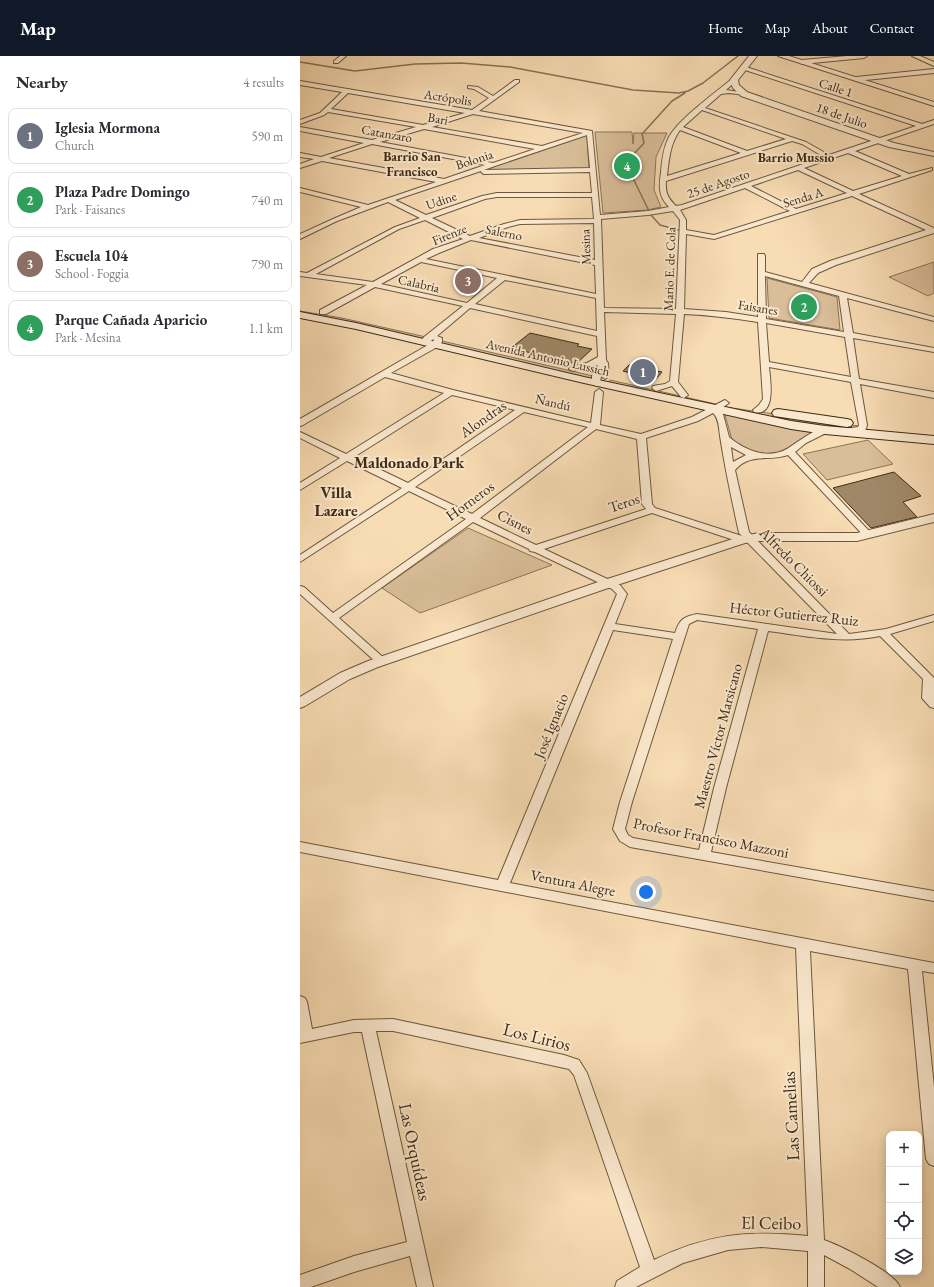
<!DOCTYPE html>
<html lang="en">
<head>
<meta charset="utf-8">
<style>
  :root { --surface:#fff; --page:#f2f2f3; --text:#2b2b33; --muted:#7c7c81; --line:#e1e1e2; --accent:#111827 }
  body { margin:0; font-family:"EB Garamond",serif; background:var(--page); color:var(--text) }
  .controls { position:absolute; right:12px; bottom:12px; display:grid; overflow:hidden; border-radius:8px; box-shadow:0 2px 10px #0003 }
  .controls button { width:36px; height:36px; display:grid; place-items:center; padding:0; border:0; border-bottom:1px solid var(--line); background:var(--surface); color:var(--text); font:20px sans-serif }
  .you { position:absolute; left:346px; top:836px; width:14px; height:14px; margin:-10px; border:3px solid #fff; border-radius:50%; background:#1a73e8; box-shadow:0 0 0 6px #1a73e833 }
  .badge { display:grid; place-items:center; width:26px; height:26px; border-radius:50%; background:var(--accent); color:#fff; font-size:13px; font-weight:700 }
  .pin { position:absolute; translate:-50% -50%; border:2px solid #fff; box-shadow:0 1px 4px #0006 }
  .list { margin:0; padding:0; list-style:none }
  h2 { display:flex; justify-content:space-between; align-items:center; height:52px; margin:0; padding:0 16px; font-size:17px }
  h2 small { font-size:13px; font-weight:400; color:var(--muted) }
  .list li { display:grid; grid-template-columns:26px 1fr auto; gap:12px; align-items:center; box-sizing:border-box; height:56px; margin:0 8px 8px; padding:0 8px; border:1px solid var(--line); border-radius:8px }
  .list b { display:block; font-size:15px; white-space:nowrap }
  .list p { margin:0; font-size:13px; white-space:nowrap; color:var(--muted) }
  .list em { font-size:13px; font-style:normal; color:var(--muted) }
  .icon { flex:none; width:22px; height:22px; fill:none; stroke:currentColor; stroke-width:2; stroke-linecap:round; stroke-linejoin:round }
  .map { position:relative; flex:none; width:634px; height:1231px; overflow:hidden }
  header { display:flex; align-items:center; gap:24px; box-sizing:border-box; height:56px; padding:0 20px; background:var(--accent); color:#fff }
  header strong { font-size:19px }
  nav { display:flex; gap:22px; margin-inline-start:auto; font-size:14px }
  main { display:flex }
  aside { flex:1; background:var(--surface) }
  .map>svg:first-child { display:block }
</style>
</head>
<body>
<header>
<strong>Map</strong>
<nav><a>Home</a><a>Map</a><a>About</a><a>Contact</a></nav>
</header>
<main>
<aside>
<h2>Nearby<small>4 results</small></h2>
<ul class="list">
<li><span class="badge" style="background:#6b7280">1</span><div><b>Iglesia Mormona</b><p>Church</p></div><em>590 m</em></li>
<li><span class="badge" style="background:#2e9e5b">2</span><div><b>Plaza Padre Domingo</b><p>Park · Faisanes</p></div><em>740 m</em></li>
<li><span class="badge" style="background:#8d6e63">3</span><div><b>Escuela 104</b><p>School · Foggia</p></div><em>790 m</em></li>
<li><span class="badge" style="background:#2e9e5b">4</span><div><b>Parque Cañada Aparicio</b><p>Park · Mesina</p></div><em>1.1 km</em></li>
</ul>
</aside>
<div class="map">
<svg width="634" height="1231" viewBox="0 0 634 1231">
  <rect width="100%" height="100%" fill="#f8dcb4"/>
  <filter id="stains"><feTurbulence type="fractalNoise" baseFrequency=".005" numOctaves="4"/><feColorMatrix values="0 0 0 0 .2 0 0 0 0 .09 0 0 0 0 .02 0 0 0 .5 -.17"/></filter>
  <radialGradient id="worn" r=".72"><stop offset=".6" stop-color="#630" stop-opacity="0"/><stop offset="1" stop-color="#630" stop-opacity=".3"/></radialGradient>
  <path fill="#d9be99" stroke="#8c7556" d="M295,76H332L333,88L334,77H367L356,101L354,134L361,151L347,154L303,157Z
    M287,79L289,113L182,114Z
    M634,206V237L628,240L589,221Z
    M467,222L537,241L540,274L469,262Z
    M0,255L42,262L126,281L122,285L0,257Z
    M142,285L293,320L292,323L140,288Z
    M310,324L420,349L413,350L308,327Z
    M425,351L559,370L558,373L511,371Z
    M426,358L513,376C503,381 494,388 484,394C467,403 447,394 432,384L425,359Z
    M568,384L593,408L527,424L503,398Z
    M168,472L252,509L120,557L82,532Z"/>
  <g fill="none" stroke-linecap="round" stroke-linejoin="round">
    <path stroke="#887254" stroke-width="1.5" d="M0,6L55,15L115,8L161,7L210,11L333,34L379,37L388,35L403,27L438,0
      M349,155L330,116L332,100L344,87L342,78L372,45L385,37
      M351,159L360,169L382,175"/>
  </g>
  <path fill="#9f8867" stroke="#3f2c14" d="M230,277L279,288L277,290L292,293L276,308L211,292Z
    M329,309L362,316L356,323L345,320L343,323L332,320L334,318L323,315Z
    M594,416L621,440L603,446L617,461L571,472L533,432Z"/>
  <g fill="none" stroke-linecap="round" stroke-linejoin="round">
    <g stroke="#6d583c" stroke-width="2">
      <path id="minor" d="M40,0H46L38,7H34V5Z
        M547,0H567L564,2L502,8L499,6L502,4Z
        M612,0H620L634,6V10Z
        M442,11H446L622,68L634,64V68L555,95L609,118L632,112V114L559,138L634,172V177L536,209L518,217L509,227L634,261V265L547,242L553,277L634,292V296L553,282L559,323L634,336V342L560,328L567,369L566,373C562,377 550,378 544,377L543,375L544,373L558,371L559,369L551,326L469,311C470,323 477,361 454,356L453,354L459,349L463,343L458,266C433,262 409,259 384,258L378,326L388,339L384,342L381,341L372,330L356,335L352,332L353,330L365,328L370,325L376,258L304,256L306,304L308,307L309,320L305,323L301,320L300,327L296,330L292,327V320L295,309L273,315L269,313L270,311L287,307L298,301L297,280L170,252L137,280L142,282V286L139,290L91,317L153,334L291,367L295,336L299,333L303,336L300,369L341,378L392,361L425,344L429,347L419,354L423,358L429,381C444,394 467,404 487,393C496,387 504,381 513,376C518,374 523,371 528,372L529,374L528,376L506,387L495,396L571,477L573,479L571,481H565L488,399C467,406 451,396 435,414L449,476L549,578L586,573L634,559V565L590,578L634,622V652L630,651L622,642L623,623L580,580C542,588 506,580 468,575L426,732L411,796L634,835V845L330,791L320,785L313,773L320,746L373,583L313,574L210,827L634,907V917L622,915L634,1031V1110L629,1108L626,1103L608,913L510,895L524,1184C541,1190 594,1216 600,1231H578L550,1213L524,1199V1231H508V1195L461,1191L428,1194L383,1207L336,1231H315L317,1225L340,1211L274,1019L269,1013L93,975H76L133,1231H117L110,1200L54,1216L11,1231H0V1219L54,1200L107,1186L62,976H54L0,987V940L5,942L7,946L12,973L54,964L93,963L264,999L279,1004L287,1017L354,1204C408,1178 448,1174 508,1180L496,892L0,796V786L198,824L317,538L312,533L235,496L230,495L229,493L173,466L39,562L85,603L86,605L85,607H77L0,538V530L4,531L33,557L166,463L109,435L0,506V499L102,432L47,405L0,434V427L40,402L0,382V376L46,398L144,337L85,321L3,369L0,370V363L133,286L134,283L124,289L120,287L124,281L163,250L75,231L26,258H20V254L67,229L0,220V216L7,217L95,171L120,162L88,146L37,165L0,183V178L33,163L61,151L0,136V132L68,149L136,126L22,105L0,112V108L14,103L0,101V97L21,101L64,87L0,75V71L72,84L116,71L28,56L24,59L0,68V64L20,57L42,36L0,29V25L172,54L189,42L174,33L168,32V30L178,31L193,40L215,24H219V26L179,55L292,75L300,159L348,155L369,151C358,140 359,130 361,116C362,104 363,94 368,83C376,65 416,36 432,23L437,24L426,34L446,37V39L429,37L421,38L405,52L506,86L529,99L616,70L442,13ZM48,37L165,57L123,69L31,53ZM402,54L486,83L447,95L383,71ZM173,58L283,77L242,90L132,71ZM124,73L235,93L193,107L80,86ZM380,74L441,97L367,120C369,103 370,88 380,74ZM287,79L290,112L184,114L195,110ZM492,85L502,88L524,101L382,149L376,150C368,142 365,137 366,125ZM72,88L185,109L144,123L29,102ZM548,97L602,120L553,135L504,112ZM498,114L547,137L496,153L451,130ZM181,115L182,117L184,118L290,116L292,137H197L182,140L126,159L95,144ZM445,132L490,155L414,179L386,174V164L380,154ZM552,140L626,174L530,205L512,213L502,226L465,216V200L464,198H458V261L426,256L384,253L386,178L414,183ZM197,141H292L294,163L220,164L204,168L170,180L132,162L185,143ZM373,155L380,164L376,253L304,252L301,163L348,159ZM125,164L163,183L133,193L73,226L16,218L99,173ZM294,167L295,204L179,182L208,171L220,168ZM171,184L295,209L296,238L126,203L139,197ZM121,206L197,222L167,247L81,228ZM465,220L539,240L544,276L466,263ZM205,224L296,242L297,275L175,248ZM466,267L545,281L551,321L469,306ZM152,339L215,354L108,427L54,401ZM224,356L288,371L172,458L115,431ZM413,357C419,362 419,373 420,380C425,412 432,445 439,477L442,480L355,452L352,448L346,382L398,365ZM296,373L337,383L342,448L346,453L236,489L180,462ZM431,391L446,399L433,406ZM352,457L440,486H447L537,578L397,558C383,561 380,563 375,577L315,568L327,538L320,529L244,493ZM397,564L458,573L414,732L399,794L333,782L328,779L325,773L332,746L389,568Z
        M634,13V17L556,25L553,23L556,21Z"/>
    </g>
    <g stroke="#6d583c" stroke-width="2">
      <path id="tertiary" d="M449,0H457L438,24L439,29L447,36L594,87L634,96V100L589,91L441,40L433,32L430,24Z
        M478,0H489L634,46V50Z
        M634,458V466L557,485H459L445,487L314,530L78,611L50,623L5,650L0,652V641L40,617L68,605L304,524L439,481L459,477H557Z"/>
    </g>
    <g stroke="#3f2c14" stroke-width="2">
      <path id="secondary" d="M0,256L56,267L284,321L491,365L525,370L634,380V388L525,378L491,373L284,327L56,273L0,262Z
        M478,353L547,363L551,364L553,367L551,370L547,371L474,360L472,357L474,354Z"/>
    </g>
    <use href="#minor" fill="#fae8ce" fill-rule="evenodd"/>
    <use href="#tertiary" fill="#fae8ce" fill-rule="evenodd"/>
    <use href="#secondary" fill="#fae8ce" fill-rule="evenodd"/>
  </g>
  <g text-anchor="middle" stroke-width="4" stroke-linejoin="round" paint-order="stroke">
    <g font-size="13" fill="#3f2c14" stroke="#fae8ce">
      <text transform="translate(536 31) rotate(18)" y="5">Calle 1</text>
      <text transform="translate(148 41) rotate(9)" y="5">Acrópolis</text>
      <text transform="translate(542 59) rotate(19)" y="5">18 de Julio</text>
      <text transform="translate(138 62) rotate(10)" y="5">Bari</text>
      <text transform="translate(87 77) rotate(10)" y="5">Catanzaro</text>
      <text transform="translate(174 103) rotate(-18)" y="5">Bolonia</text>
      <text transform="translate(418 127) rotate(-19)" y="5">25 de Agosto</text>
      <text transform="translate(503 141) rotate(-17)" y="5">Senda A</text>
      <text transform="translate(141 144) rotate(-19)" y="5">Udine</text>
      <text transform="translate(204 176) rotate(11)" y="5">Salerno</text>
      <text transform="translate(149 178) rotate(-22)" y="5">Firenze</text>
      <text transform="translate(285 191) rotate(-92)" y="5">Mesina</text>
      <text transform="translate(369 213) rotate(-88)" y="5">Mario E. de Cola</text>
      <text transform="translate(119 227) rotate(13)" y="5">Calabria</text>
      <text transform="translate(458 251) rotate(9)" y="5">Faisanes</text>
      <text transform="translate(248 301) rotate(13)" y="5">Avenida Antonio Lussich</text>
      <text transform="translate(253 346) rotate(13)" y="5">Ñandú</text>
    </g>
    <g font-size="13" font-weight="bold" fill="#3f2c14" stroke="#fae8ce">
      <text x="112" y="105">Barrio San<tspan x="112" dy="15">Francisco</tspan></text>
      <text x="496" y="106">Barrio Mussio</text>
    </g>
    <g font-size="15" fill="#3f2c14" stroke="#fae8ce">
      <text transform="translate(183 363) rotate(-35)" y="5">Alondras</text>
      <text transform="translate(170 445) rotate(-36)" y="5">Horneros</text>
      <text transform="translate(324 447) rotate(-18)" y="5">Teros</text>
      <text transform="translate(215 466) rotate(27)" y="5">Cisnes</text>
      <text transform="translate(494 506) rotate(45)" y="5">Alfredo Chiossi</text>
      <text transform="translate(494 558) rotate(6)" y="5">Héctor Gutierrez Ruiz</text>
      <text transform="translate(251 670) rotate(-68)" y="5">José Ignacio</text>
      <text transform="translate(418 680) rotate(-75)" y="5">Maestro Víctor Marsicano</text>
      <text transform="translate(411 782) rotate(11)" y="5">Profesor Francisco Mazzoni</text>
      <text transform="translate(273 827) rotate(11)" y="5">Ventura Alegre</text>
    </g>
    <g font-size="16" font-weight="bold" fill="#3f2c14" stroke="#fae8ce">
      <text x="109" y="412">Maldonado Park</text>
      <text x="36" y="442">Villa<tspan x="36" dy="18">Lazare</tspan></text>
    </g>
    <g font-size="18" fill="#3f2c14" stroke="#fae8ce">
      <text transform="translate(237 981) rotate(14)" y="6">Los Lirios</text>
      <text transform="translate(491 1060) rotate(-93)" y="6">Las Camelias</text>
      <text transform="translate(115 1096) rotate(78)" y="6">Las Orquídeas</text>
      <text transform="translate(471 1167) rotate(1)" y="6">El Ceibo</text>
    </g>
  </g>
  <rect width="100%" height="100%" filter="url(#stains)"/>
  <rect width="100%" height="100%" fill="url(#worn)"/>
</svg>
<div class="controls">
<button>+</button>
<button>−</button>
<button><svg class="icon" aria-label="locate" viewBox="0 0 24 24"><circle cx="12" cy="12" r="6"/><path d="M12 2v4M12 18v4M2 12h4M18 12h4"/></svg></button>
<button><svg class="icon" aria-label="layers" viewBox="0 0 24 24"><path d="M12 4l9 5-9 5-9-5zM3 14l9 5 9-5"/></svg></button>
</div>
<div class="you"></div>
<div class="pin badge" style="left:343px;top:316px;background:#6b7280">1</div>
<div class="pin badge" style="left:504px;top:251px;background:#2e9e5b">2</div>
<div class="pin badge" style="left:168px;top:225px;background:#8d6e63">3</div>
<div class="pin badge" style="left:327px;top:110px;background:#2e9e5b">4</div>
</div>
</main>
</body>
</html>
